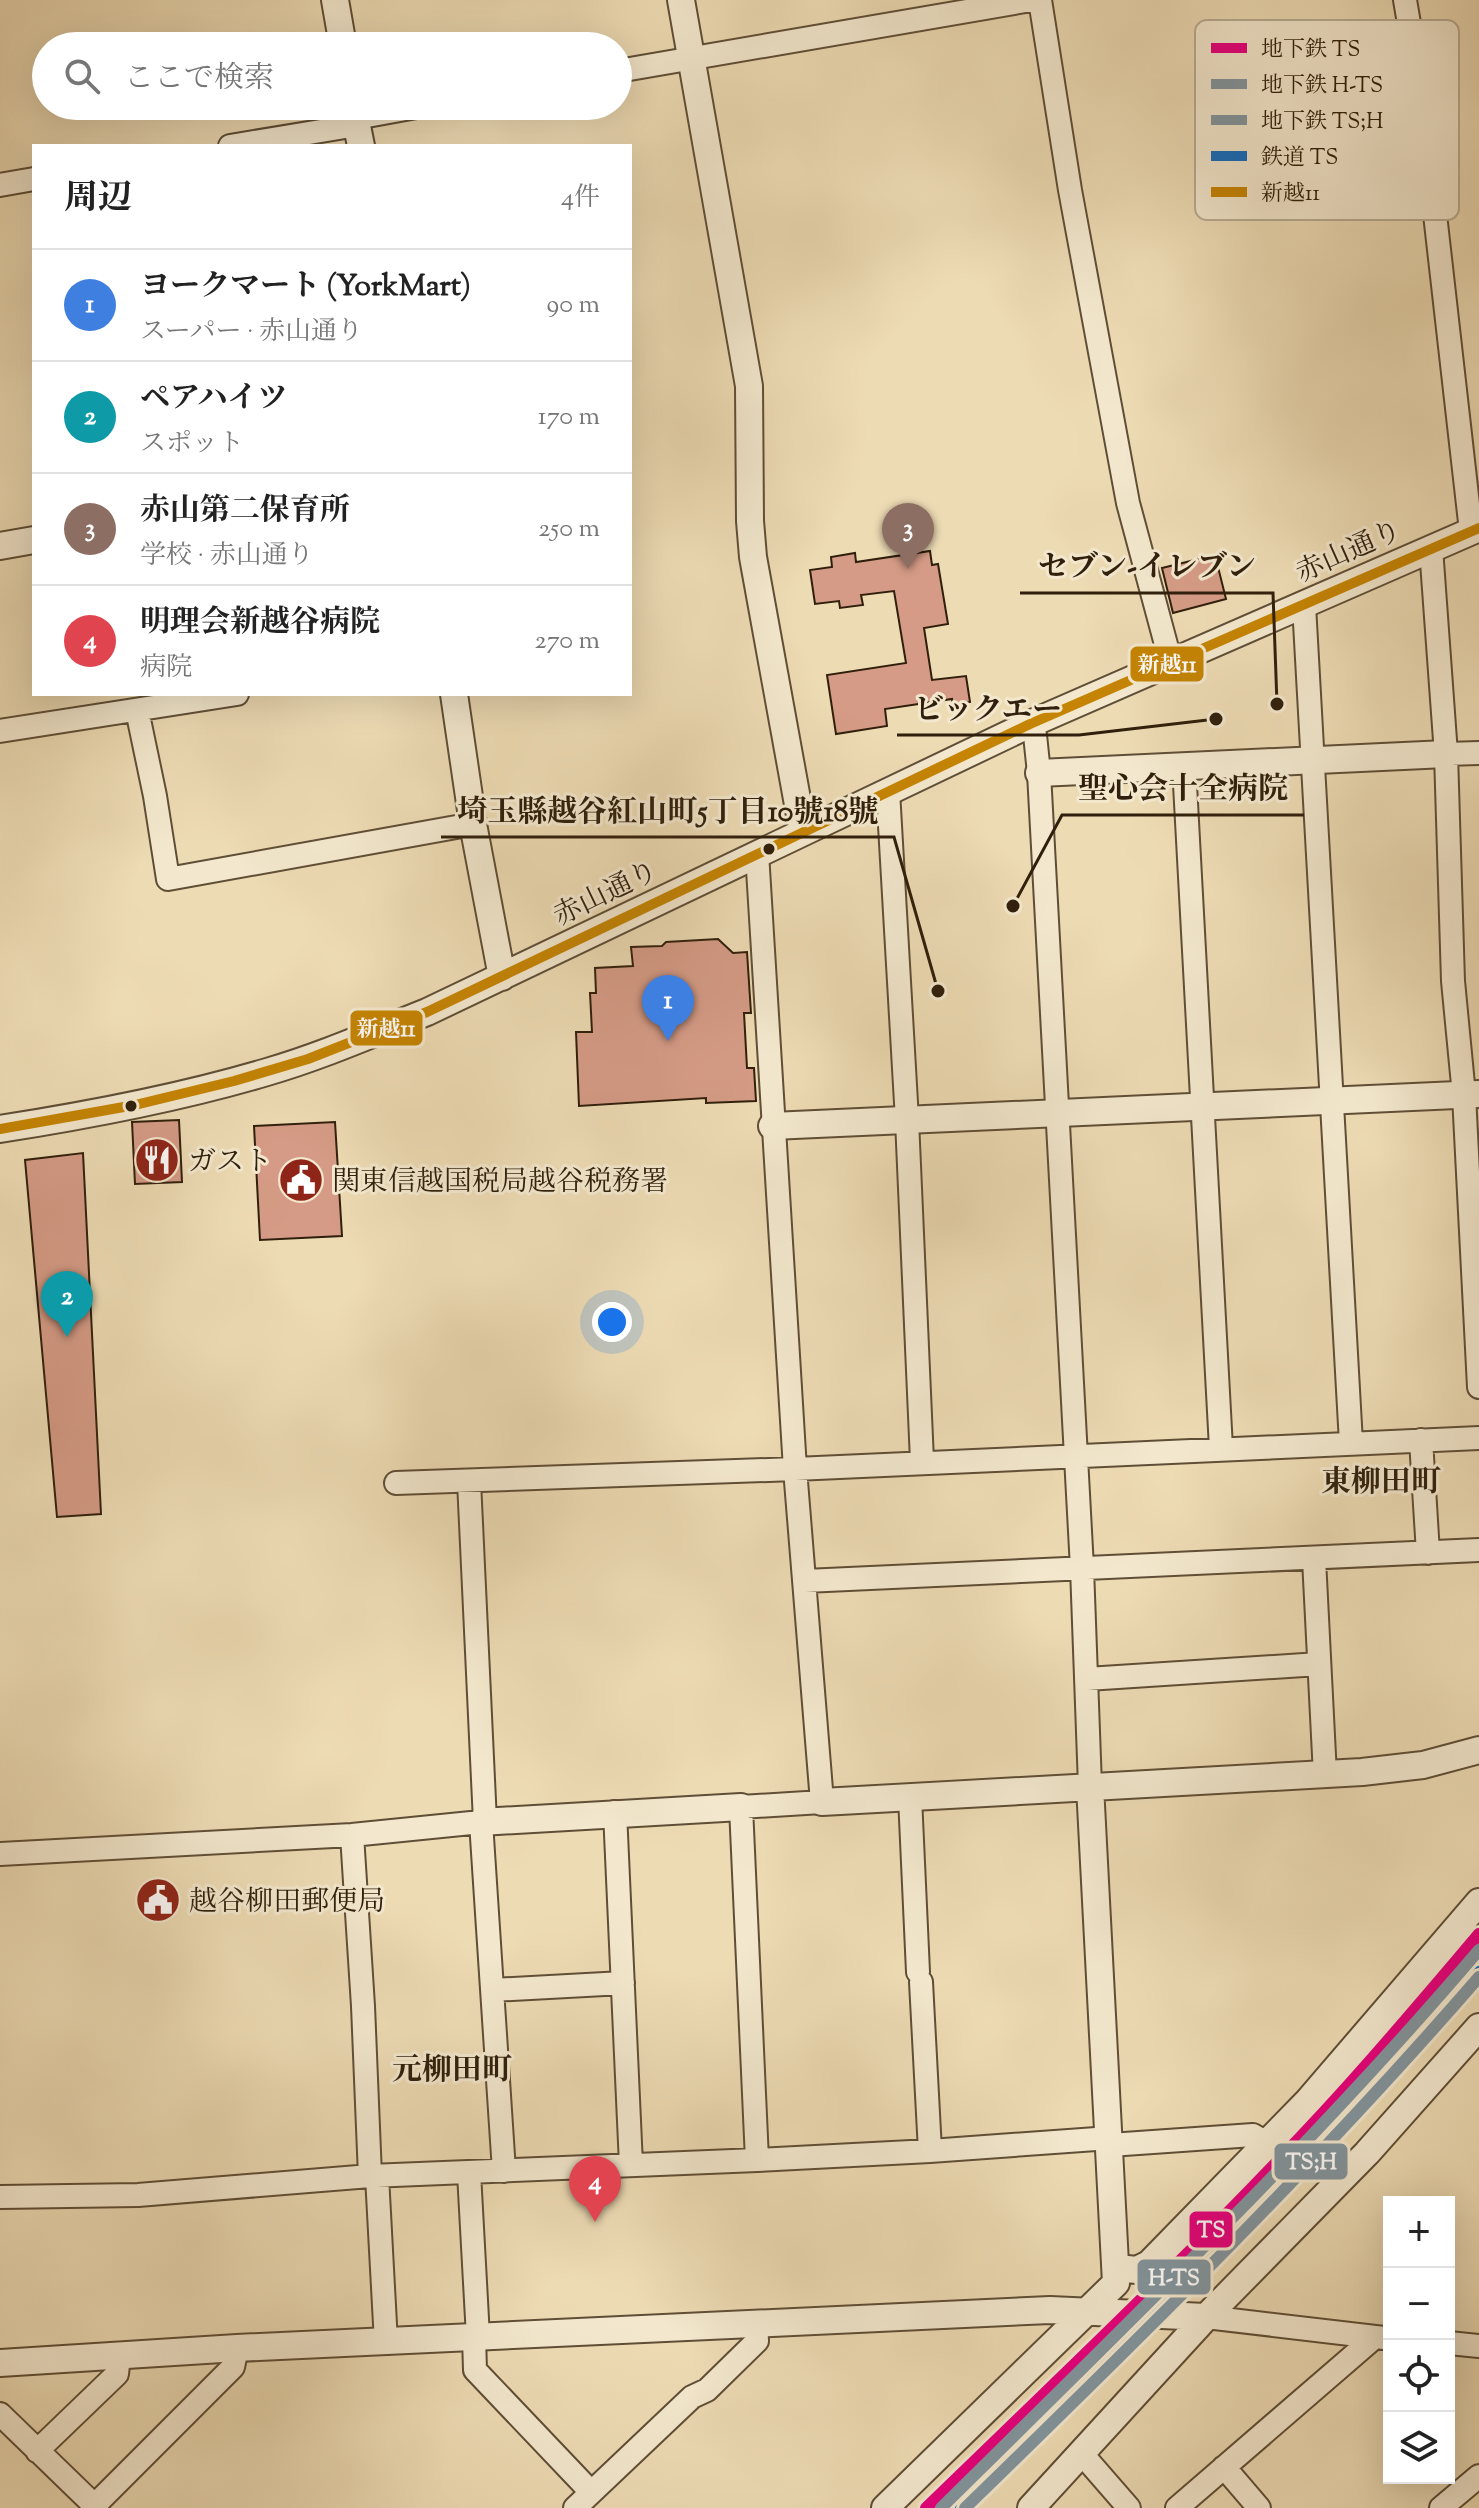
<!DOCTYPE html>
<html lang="ja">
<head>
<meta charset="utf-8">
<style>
  :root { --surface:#fff; --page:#f6f6f6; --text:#222; --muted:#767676; --line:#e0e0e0; --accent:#2563eb }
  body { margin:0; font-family:"Sorts Mill Goudy","Noto Serif JP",serif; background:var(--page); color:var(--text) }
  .controls { position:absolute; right:24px; bottom:24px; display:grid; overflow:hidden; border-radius:0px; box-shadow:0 8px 32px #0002 }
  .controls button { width:72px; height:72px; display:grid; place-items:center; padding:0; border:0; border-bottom:2px solid var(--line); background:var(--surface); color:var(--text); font:40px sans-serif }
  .you { position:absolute; left:612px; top:1322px; width:28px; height:28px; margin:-20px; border:6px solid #fff; border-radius:50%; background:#1a73e8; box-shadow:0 0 0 12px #1a73e833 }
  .badge { display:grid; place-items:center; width:52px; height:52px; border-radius:50%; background:var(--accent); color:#fff; font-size:26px; font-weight:700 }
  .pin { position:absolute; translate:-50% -66px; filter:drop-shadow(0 2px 4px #0008) }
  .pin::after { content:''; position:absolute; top:42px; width:28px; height:24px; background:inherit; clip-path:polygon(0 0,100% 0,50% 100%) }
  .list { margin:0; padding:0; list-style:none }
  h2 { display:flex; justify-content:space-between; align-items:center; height:104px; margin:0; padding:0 32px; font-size:34px }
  h2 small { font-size:26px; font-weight:400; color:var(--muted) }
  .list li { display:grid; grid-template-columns:52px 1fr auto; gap:24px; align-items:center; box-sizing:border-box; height:112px; padding:0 32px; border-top:2px solid var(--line) }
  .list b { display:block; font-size:30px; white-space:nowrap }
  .list p { margin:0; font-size:26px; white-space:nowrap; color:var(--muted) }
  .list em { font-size:26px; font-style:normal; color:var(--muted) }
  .icon { flex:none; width:44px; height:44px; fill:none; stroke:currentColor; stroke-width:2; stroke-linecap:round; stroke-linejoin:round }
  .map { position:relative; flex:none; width:1479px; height:2508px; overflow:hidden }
  .search { position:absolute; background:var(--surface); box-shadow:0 8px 32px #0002; left:32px; top:32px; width:600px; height:88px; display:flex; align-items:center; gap:20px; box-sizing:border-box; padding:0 28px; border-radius:44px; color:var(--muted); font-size:30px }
  .panel { position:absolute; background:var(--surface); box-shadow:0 8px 32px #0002; left:32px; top:144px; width:600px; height:552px; border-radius:0px }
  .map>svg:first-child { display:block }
</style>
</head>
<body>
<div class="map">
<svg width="1479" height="2508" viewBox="0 0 1479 2508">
  <rect width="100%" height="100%" fill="#eddbb4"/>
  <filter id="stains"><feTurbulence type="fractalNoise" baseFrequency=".0025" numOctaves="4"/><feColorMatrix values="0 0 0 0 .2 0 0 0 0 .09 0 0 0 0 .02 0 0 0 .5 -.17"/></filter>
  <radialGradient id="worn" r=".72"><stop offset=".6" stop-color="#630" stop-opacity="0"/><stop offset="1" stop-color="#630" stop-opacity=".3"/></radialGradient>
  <path fill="#d59b86" stroke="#301f0c" stroke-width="2" d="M930,551L932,565L938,564L948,624L924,628L932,680L966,676L970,702L953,705L952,699L885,709L887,726L836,734L827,675L906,663L894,591L861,595L863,605L840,608L839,601L815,604L810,570L832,567L831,557L855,553L856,562Z
    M1215,555L1226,599L1173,613L1162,568Z
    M718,939L733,953L747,952L751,1013H744L747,1068H754L756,1101L706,1103V1098L579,1106L576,1032H592L590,993H596L595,968L633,966L631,947L662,946L666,942Z
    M179,1120L182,1182L135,1184L132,1122Z
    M335,1122L342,1236L260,1240L254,1126Z
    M83,1153L101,1514L57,1517L25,1160Z"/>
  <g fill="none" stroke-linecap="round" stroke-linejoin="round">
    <g stroke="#5f4e36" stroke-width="26">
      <path id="minor" d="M1040,0L1070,190L1128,503L1171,663
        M1405,0L1422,100L1471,531
        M618,71L1031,0
        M356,118L422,106
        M230,146L357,125
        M0,185L34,179
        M1431,548L1446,754L1453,981L1464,1095L1479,1387
        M1304,605L1351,1443
        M137,710L155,796L168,879L473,824
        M1030,724L1035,735L1039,773L1082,1568L1090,1786
        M0,731L237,694
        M1446,754L1479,753
        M1184,766L1221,1448
        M888,791L907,1120L922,1461
        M1421,1440L1428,1553
        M469,1481L485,1822
        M396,1483L795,1469L1479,1438
        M1314,1559L1325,1775
        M805,1581L1479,1550
        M1087,1679L1319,1664
        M910,1797L918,1972
        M615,1812L631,2165
        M352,1835L363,2006L370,2176
        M0,1854L352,1835L481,1822L504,2171
        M921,1982L930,2151
        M493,1990L623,1983
        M1110,2145L1253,2135L1267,2143
        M757,2160L930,2151L1110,2138
        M469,2173L478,2337
        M377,2176L386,2343
        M0,2197L138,2195L370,2176L757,2160L741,1807L822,1802L795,1469L757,853
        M1206,2317L1384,2338
        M474,2337L475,2370L591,2492
        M1449,2343L1479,2346
        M0,2414L97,2508
        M37,2451L117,2374L119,2356
        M1082,2454L1129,2508
        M1224,2467L1259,2508
        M95,2505L233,2367L237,2348
        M575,2508L692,2397L707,2390L757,2341L756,2322
        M1177,2508L1375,2337
        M1441,2508L1479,2476"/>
    </g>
    <g stroke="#5f4e36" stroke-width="30">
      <path id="tertiary" d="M335,0L343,46
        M681,0L749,386L750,521L753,557L803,832
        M353,106L361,146
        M0,546L34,540
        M454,694L473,824L502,977
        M1039,773L1446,754
        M772,1126L1479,1094
        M0,1129C90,1115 180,1098 267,1072C322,1056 374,1033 427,1012L1030,724L1479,528
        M822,1802L1362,1772L1423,1765L1479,1750
        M481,1822L741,1807
        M1117,2268L1137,2270L1149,2264L1308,2101L1479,1902
        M0,2363L237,2348L1050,2310L1206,2317
        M885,2508L1116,2283L1090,1786
        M1031,2508L1206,2317L1367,2153L1479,2027"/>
    </g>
    <use href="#minor" stroke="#f3e8ce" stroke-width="22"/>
    <use href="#tertiary" stroke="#f3e8ce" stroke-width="26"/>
    <g stroke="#f3e8ce" stroke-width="16">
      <path id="bus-1" d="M0,1129L135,1105L234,1081L308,1059L427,1012L1030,724L1479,528"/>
    </g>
    <use href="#bus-1" stroke="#c58403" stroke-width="10"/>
    <g stroke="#f3e8ce" stroke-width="18">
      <path id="rail-1" d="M961,2508C1138,2333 1317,2161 1479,1972"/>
    </g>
    <use href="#rail-1" stroke="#0f6cc3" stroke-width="12"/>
    <g stroke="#f3e8ce" stroke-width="18">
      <path id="metro-1" d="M926,2508C1060,2378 1196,2250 1323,2113C1377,2055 1428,1994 1479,1934"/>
    </g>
    <g stroke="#f3e8ce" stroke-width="18">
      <path id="metro-2" d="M941,2508C1125,2326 1311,2147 1479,1950"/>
    </g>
    <g stroke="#f3e8ce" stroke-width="18">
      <path id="metro-3" d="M965,2508C1142,2336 1317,2164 1479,1977"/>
    </g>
    <use href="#metro-1" stroke="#e5007d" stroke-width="12"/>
    <use href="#metro-2" stroke="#82959e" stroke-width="12"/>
    <use href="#metro-3" stroke="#82959e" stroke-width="12"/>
  </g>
  <defs>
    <g id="restaurant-disc" transform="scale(2.3)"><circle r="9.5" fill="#8f2418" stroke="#f3e8ce"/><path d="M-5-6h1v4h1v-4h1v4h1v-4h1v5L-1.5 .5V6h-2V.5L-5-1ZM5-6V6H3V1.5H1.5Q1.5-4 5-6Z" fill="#fff"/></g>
    <g id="civic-disc" transform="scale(2.3)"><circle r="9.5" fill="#8f2418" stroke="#f3e8ce"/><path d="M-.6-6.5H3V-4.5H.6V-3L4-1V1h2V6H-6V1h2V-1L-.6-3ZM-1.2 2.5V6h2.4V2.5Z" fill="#fff"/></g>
  </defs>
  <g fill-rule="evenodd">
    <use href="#restaurant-disc" x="157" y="1160"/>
    <use href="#civic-disc" x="301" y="1180"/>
    <use href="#civic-disc" x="158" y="1900"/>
  </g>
  <g fill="#301f0c" stroke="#f3e8ce" stroke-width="3">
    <circle cx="769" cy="849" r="7"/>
    <circle cx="131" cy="1106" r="7"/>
  </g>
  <g text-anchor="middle" stroke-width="6" stroke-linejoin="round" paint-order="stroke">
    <g font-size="28" fill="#301f0c" stroke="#f3e8ce">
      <text transform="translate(1348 550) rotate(-24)" y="10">赤山通り</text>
      <text transform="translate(605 892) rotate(-26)" y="10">赤山通り</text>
    </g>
    <g font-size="28" fill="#301f0c" stroke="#f3e8ce" text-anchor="start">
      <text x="188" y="1170">ガスト</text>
      <text x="332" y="1190">関東信越国税局越谷税務署</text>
      <text x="189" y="1910">越谷柳田郵便局</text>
    </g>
    <g font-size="30" font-weight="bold" fill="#301f0c" stroke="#f3e8ce">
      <text x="1381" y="1491">東柳田町</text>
      <text x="452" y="2079">元柳田町</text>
    </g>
  </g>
  <rect x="1195" y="20" width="264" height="200" rx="12" fill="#f3e8ce" stroke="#b8ac94" stroke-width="2"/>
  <rect x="1211" y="43" width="36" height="10" fill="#e5007d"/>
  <rect x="1211" y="79" width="36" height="10" fill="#82959e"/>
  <rect x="1211" y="115" width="36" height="10" fill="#82959e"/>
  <rect x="1211" y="151" width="36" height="10" fill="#0f6cc3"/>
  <rect x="1211" y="187" width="36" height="10" fill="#c58403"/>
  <g font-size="22" fill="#301f0c">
    <text x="1261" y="56">地下鉄 TS</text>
    <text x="1261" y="92">地下鉄 H-TS</text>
    <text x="1261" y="128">地下鉄 TS;H</text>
    <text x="1261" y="164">鉄道 TS</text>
    <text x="1261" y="200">新越11</text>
  </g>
  <path fill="none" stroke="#301f0c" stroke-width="3" d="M1277 704L1273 593H1020M1216 719L1079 735H897M1013 906L1062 815H1304M938 991L894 837H441"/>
  <g fill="#301f0c" stroke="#f3e8ce" stroke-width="3">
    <circle cx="1277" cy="704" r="8"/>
    <circle cx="1216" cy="719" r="8"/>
    <circle cx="1013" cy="906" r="8"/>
    <circle cx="938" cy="991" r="8"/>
  </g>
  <g font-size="30" text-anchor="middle" font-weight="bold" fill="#301f0c" stroke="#f3e8ce" stroke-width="6" stroke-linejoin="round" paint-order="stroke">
    <text x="1147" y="576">セブン-イレブン</text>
    <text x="988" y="719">ビックエー</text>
    <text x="1183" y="798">聖心会十全病院</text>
    <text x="668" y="821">埼玉縣越谷紅山町5丁目10號18號</text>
  </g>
  <g stroke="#f3e8ce" stroke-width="3">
    <rect x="1129" y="645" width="76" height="38" rx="8" fill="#c58403"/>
    <rect x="349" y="1009" width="75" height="38" rx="8" fill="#c58403"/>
    <rect x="1273" y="2142" width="76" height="39" rx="8" fill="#82959e"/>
    <rect x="1188" y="2210" width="46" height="39" rx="8" fill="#e5007d"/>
    <rect x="1136" y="2258" width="76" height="38" rx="8" fill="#82959e"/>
  </g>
  <g font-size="22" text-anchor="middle" font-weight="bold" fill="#fff">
    <text x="1167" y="672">新越11</text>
    <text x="386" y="1036">新越11</text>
    <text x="1311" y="2169">TS;H</text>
    <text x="1211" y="2237">TS</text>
    <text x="1174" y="2285">H-TS</text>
  </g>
  <rect width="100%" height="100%" filter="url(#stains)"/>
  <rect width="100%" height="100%" fill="url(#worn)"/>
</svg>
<div class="controls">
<button>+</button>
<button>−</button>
<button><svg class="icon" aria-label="locate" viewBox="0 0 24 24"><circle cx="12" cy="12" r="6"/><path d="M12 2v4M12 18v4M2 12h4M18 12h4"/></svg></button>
<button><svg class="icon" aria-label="layers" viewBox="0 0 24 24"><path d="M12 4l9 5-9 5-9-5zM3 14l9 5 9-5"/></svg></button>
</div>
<div class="you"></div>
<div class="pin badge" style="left:668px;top:1041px;background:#3f7fe0">1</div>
<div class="pin badge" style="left:67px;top:1337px;background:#0f9aa8">2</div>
<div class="pin badge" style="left:908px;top:569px;background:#8d6e63">3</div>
<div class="pin badge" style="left:595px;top:2222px;background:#e0444e">4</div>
<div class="search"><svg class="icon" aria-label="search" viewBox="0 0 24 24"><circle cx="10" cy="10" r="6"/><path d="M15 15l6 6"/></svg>ここで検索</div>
<section class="panel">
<h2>周辺<small>4件</small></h2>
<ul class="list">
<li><span class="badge" style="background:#3f7fe0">1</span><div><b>ヨークマート (YorkMart)</b><p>スーパー · 赤山通り</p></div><em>90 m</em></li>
<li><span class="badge" style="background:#0f9aa8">2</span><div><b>ペアハイツ</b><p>スポット</p></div><em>170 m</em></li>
<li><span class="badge" style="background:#8d6e63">3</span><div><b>赤山第二保育所</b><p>学校 · 赤山通り</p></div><em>250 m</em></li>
<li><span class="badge" style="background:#e0444e">4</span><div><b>明理会新越谷病院</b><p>病院</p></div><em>270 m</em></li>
</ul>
</section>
</div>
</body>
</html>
